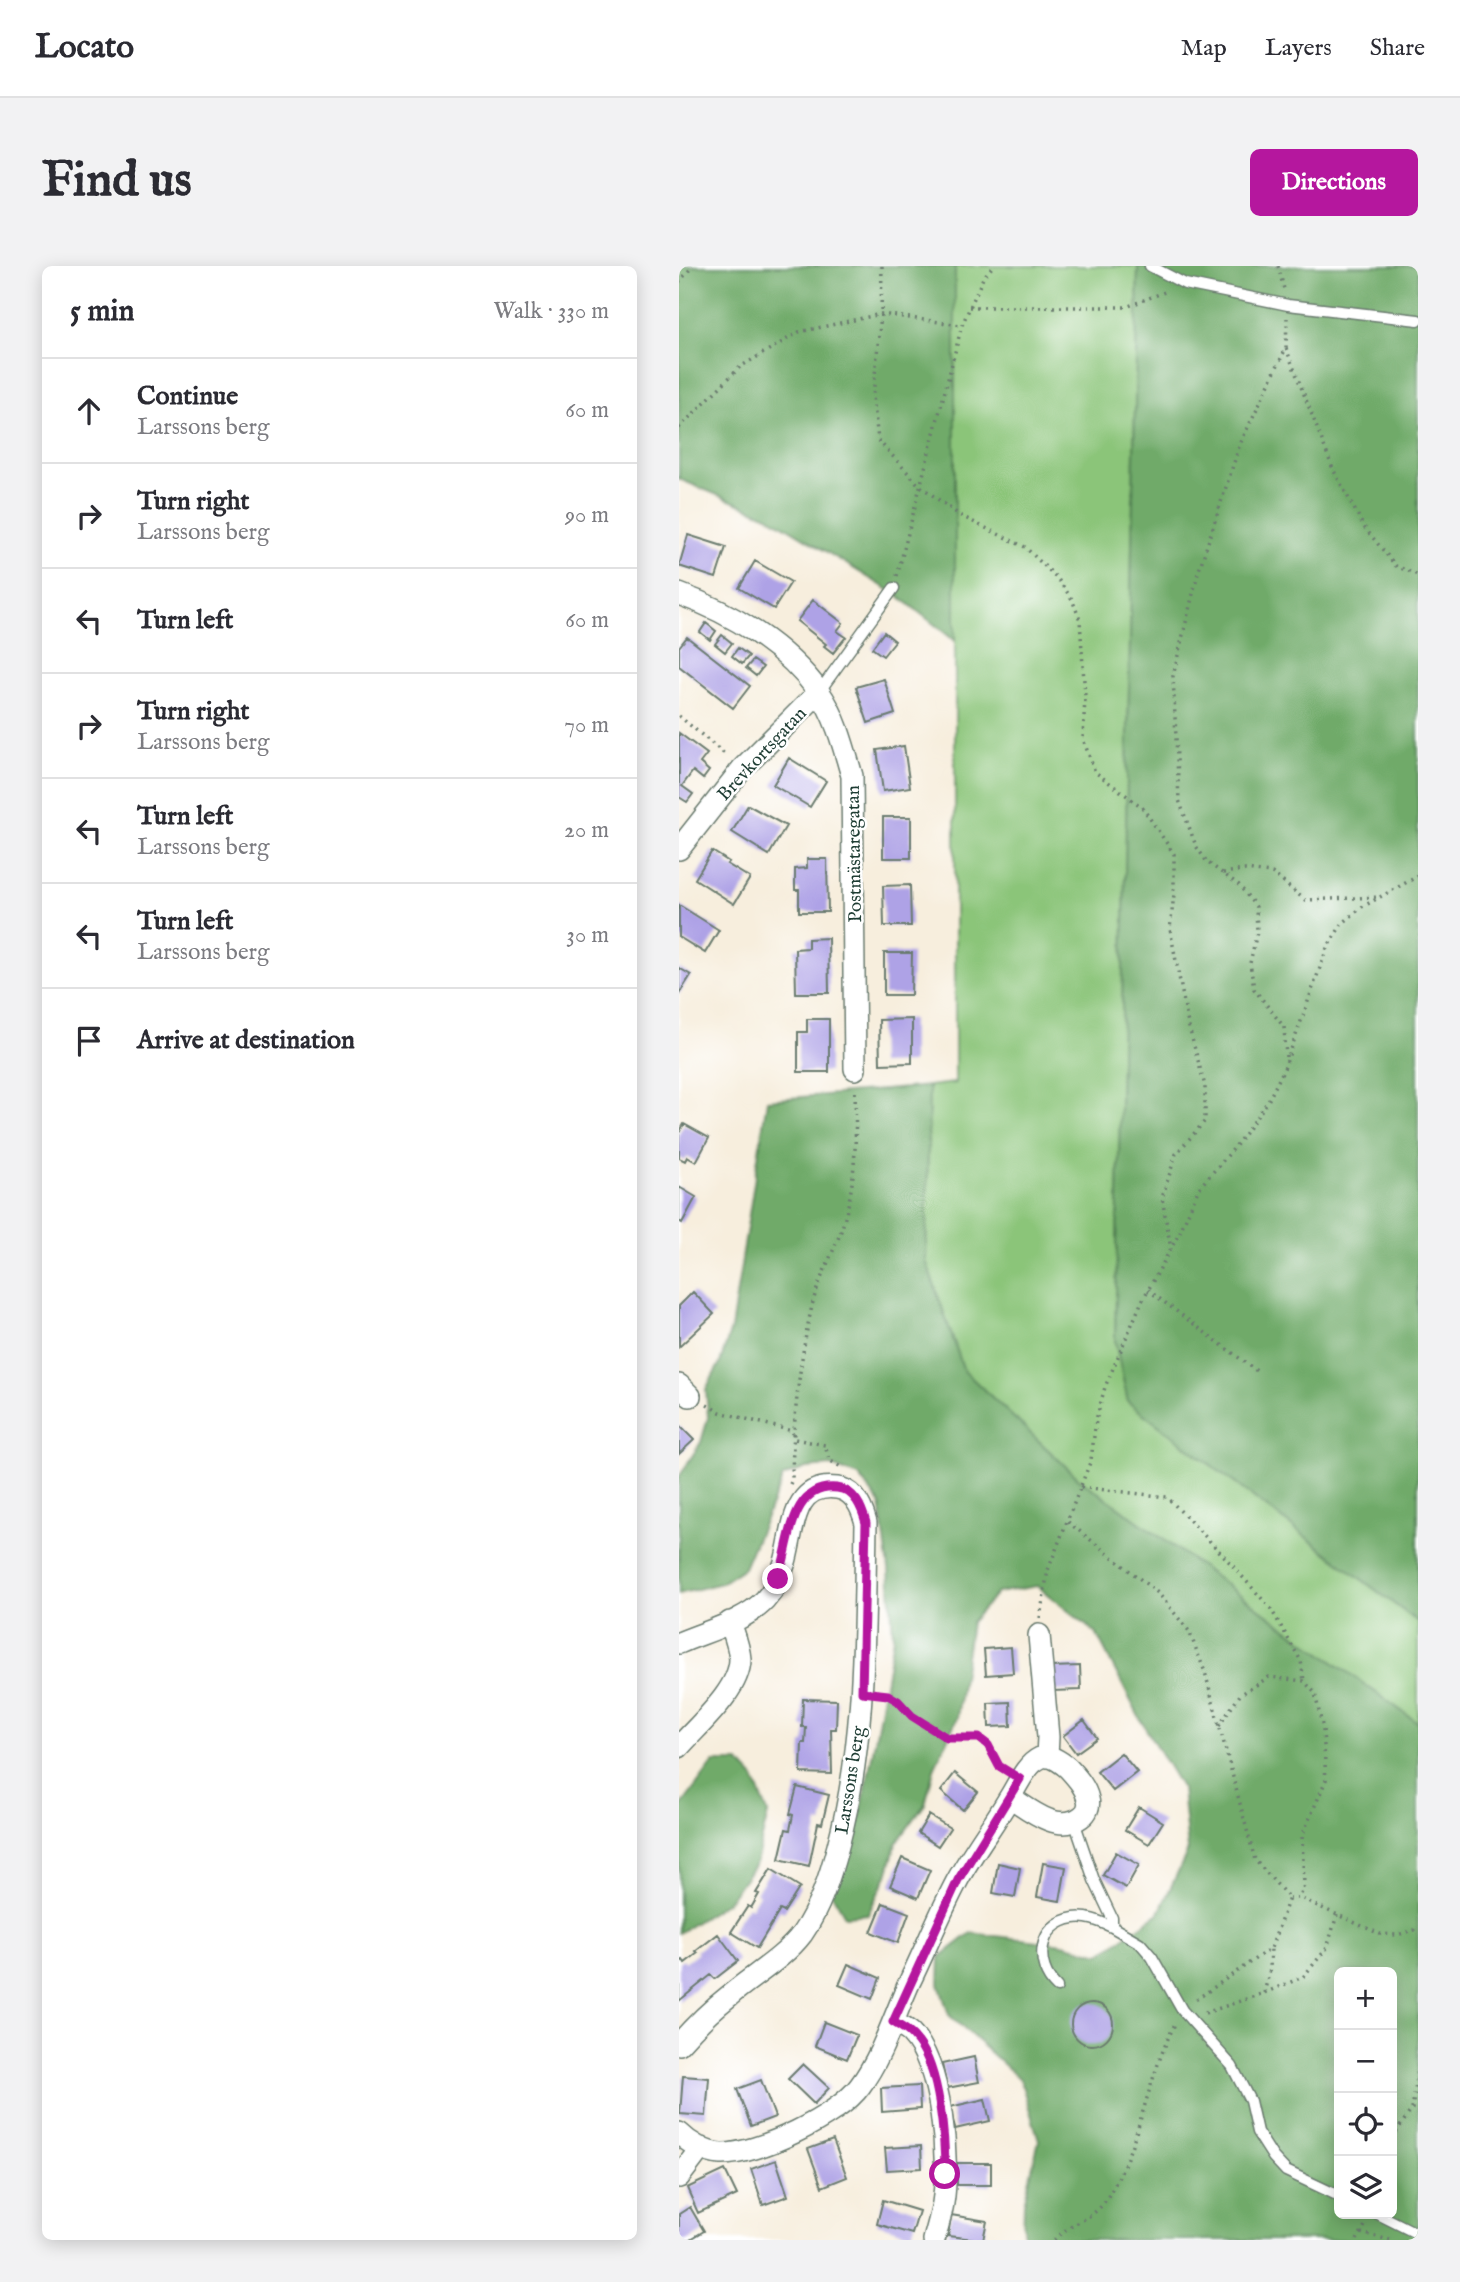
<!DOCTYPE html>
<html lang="en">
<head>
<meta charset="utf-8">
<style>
  :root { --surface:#fff; --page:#f2f2f3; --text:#2b2b33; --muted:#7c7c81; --line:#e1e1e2; --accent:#b5179e }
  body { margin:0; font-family:"IM FELL English",serif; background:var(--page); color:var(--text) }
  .controls { position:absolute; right:21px; bottom:21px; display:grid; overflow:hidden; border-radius:10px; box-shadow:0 4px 18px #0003 }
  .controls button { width:63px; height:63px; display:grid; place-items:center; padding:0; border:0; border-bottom:2px solid var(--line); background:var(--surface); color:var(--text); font:35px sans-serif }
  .stop { position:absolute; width:21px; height:21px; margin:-16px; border:5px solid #b5179e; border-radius:50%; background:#fff }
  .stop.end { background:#b5179e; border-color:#fff; box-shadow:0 2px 7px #0008 }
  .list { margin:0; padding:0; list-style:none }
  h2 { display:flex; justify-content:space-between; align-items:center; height:91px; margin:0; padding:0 28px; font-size:30px }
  h2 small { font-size:23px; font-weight:400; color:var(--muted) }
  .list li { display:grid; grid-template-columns:46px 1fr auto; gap:21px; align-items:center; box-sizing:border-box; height:105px; padding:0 28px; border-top:2px solid var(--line) }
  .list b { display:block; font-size:26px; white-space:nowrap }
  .list p { margin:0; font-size:23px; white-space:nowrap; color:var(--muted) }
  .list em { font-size:23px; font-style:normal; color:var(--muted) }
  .icon { flex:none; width:38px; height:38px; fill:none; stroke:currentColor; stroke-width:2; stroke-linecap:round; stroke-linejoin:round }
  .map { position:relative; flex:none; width:739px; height:1974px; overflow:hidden; border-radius:10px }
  header { display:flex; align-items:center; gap:42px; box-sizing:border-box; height:98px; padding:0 35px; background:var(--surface); border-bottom:2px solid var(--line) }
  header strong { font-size:33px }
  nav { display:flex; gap:38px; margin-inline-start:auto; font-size:24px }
  .intro { display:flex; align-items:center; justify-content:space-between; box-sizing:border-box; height:168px; padding:0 42px }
  h1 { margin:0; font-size:49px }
  .button { padding:18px 32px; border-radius:10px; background:var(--accent); color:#fff; font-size:24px; font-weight:700 }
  main { display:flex; gap:42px; padding:0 42px }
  aside { flex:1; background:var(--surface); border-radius:10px; box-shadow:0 4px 18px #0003 }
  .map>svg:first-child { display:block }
</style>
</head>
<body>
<header>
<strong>Locato</strong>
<nav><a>Map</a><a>Layers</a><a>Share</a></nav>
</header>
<div class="intro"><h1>Find us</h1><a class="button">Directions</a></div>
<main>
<aside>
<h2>5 min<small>Walk · 330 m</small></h2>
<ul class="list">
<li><svg class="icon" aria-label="ahead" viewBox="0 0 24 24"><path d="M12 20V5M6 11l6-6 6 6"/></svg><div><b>Continue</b><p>Larssons berg</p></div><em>60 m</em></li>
<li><svg class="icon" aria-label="right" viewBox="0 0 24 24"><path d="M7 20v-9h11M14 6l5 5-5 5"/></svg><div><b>Turn right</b><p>Larssons berg</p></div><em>90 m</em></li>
<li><svg class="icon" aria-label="left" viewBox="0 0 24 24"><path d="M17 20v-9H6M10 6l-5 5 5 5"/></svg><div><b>Turn left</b></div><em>60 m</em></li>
<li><svg class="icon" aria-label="right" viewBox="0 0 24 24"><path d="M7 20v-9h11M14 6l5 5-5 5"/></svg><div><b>Turn right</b><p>Larssons berg</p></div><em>70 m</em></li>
<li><svg class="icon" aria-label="left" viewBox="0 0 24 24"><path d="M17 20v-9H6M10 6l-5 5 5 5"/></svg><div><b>Turn left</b><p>Larssons berg</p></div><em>20 m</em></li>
<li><svg class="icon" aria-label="left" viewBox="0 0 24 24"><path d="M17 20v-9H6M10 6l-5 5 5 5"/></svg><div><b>Turn left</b><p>Larssons berg</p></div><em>30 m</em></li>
<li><svg class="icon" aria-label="arrive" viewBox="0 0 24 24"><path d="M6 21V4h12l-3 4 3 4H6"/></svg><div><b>Arrive at destination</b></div></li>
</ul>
</aside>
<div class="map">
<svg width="739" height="1974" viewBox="0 0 739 1974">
  <rect width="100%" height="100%" fill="#fff"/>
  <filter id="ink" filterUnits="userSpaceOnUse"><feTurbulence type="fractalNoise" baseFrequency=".0143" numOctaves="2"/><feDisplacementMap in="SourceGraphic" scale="14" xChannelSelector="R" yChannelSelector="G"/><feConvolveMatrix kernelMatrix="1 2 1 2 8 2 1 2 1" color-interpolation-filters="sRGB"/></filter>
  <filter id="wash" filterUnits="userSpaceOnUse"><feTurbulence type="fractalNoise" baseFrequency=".00686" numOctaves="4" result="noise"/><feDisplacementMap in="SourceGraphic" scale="28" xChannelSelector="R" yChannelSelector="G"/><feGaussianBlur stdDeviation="1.57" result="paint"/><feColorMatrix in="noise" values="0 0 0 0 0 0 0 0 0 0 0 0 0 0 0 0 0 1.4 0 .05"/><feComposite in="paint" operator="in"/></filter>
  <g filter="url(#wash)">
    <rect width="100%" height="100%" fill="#f7eedd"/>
    <path fill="#8bc579" stroke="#558156" stroke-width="2" d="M276,0H459L436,1075L449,1136L739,1356V1457L399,1212L285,1105L247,995L250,820L276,817Z"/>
    <path fill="#70aa69" stroke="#48744e" stroke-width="2" fill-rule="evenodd" d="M0,0H276V375L221,331L89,250L0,213Z
      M459,0H739V1356L449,1136L436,1075Z
      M250,820L247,995L285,1105L399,1212L739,1457V1974H344L345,1937L360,1874L341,1813L270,1749L260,1718L261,1691L292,1667L384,1678L421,1688L480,1647L509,1584L503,1523L461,1453L417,1367L358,1320L318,1327L292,1356L278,1452L255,1503L246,1538L217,1578L208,1609L189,1648L166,1650L152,1626L181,1551L196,1475L214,1372L210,1303L201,1238L180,1210L152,1200L127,1202L104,1211L65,1302L42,1317L0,1328V1211L22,1176L29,1152L27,1123L41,1097L52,1063L88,834ZM660,1706H713V1948H660Z
      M35,1496H60L75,1512L89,1547L77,1597L48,1636L0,1667V1543Z"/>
    <g id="blocks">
      <path fill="#aea2e6" d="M9,269L47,281L37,312L0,300Z
        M76,295L112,316L95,343L60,322Z
        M134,334L164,357L158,365L167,371L154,387L145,380L147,378L118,355Z
        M27,357L37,365L31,374L21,366Z
        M205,366L216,375L204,390L193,382Z
        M43,369L53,377L46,386L36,378Z
        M8,371L71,420L54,442L0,400V381Z
        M59,382L70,390L63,398L53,390Z
        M74,394L84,401L77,410L67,402Z
        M205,413L216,448L189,457L177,421Z
        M0,467L28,488L21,497L30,505L24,513L14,505L3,520L14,528L8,536L0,531Z
        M225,480L231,521L204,525L198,484Z
        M110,492L147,515L131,541L94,519Z
        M69,539L107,560L90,589L53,566Z
        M204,551H232V592H204Z
        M33,585L50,596L48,598L71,612L55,638L16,613Z
        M128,593H148L149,646H120V624H116V603L128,602Z
        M231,619L232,660H205L204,620Z
        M0,639L40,664L26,687L0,671Z
        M149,672L150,727H117L116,683L129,682V673Z
        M205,687H233L232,729H205Z
        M0,702L12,709L0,728Z
        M128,753H150V806H119V766H128Z
        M233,753V797L201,798L200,754Z
        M5,858L30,872L17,896L8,891L6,895L0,892V867Z
        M0,921L17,931L3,957L0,955Z
        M14,1026L35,1048L0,1081V1040Z
        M0,1159L15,1174L0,1188Z
        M332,1381L334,1407L307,1409L305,1383Z
        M401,1400L402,1424L373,1425L372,1401Z
        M124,1433L158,1434L157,1463H152L153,1508L122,1507L123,1477H126L127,1461H123Z
        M331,1436L332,1460L310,1461L309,1437Z
        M405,1454L418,1472L397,1487L384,1470Z
        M442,1487L458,1506L434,1525L418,1506Z
        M276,1507L299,1526L284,1544L262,1525Z
        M118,1521L150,1529L143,1558L139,1557L130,1600L100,1593L107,1563L111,1564L114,1549L111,1548Z
        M460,1541L484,1556L470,1578L446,1564Z
        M250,1549L271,1562L259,1580L239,1567Z
        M437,1586L460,1599L447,1622L424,1609Z
        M223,1592L251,1604L239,1632L211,1620Z
        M319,1597L341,1602L336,1631L314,1627Z
        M364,1597L387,1601L381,1635L358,1631Z
        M92,1603L121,1621L105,1646L101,1644L78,1682L52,1666L69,1640L72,1642L80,1628L77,1627Z
        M204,1637L230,1647L219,1677L192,1666Z
        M39,1668L59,1695L36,1713L32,1709L0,1735V1697L4,1694L6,1697L19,1687L17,1685Z
        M169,1698L201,1712L193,1733L160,1719Z
        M392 1758a21 21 0 1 1 42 0a21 21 0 1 1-42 0Z
        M145,1756L178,1769L168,1793L136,1780Z
        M295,1791L300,1816L268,1822L263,1798Z
        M124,1798L150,1822L135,1838L109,1813Z
        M4,1810L30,1812L27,1850L1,1848Z
        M82,1814L96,1851L72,1860L58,1823Z
        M240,1820L241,1843L203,1846L202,1822Z
        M306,1833L311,1855L276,1863L271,1841Z
        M154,1874L168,1911L143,1921L129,1883Z
        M242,1880L243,1902L208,1904L206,1882Z
        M97,1894L109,1930L84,1939L72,1903Z
        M278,1897H312V1919H278Z
        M46,1904L58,1929L19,1947L8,1922Z
        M204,1934L240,1945L233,1968L198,1958Z
        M11,1941L25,1965L10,1974H0V1948Z
        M272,1949L308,1955L304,1974L269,1970Z"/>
    </g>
  </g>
  <g filter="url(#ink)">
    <use href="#blocks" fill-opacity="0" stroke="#6b7b6f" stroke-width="2"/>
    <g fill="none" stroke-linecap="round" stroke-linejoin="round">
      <g stroke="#6b7b6f" stroke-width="13">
        <path id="service" d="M471,0L506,18L609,39L739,54
          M140,426L215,322
          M395,1555L415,1614L433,1652V1661L461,1677L473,1691L503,1744L553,1800L571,1835L578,1866L594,1891L607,1905L660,1930
          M378,1721C354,1699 359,1657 395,1652C408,1650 420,1655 433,1661
          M699,1948L739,1968"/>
      </g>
      <g stroke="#6b7b6f" stroke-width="24">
        <path id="minor" d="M0,328C53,347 106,379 140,426C157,450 165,482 173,510L176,803
          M0,583L63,503L140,426
          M0,1119L11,1130
          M360,1369L369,1471L368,1491
          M0,1377C28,1365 65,1356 86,1334C96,1323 102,1309 106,1296C115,1266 112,1216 158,1222C176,1224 183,1242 187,1257C185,1365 187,1475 159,1580C151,1610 141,1642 123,1668C104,1693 73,1710 50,1730C32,1744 15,1761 0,1778
          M0,1481C19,1459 61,1424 61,1393C60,1380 55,1368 51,1356
          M214,1756C220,1760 227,1762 232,1767C263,1799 271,1895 264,1937C262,1950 258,1962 255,1974
          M0,1867C10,1877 26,1887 42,1888C78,1889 160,1850 181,1820C204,1789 215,1750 231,1715C247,1682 261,1647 278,1615C293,1587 313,1561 329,1534C338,1521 346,1499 361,1492C370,1487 382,1496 389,1502C397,1511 406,1520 409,1533C411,1540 408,1547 402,1551C379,1568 351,1544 331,1531
          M0,1911L22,1882"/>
      </g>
      <path stroke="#6b7b6f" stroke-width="3.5" stroke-dasharray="2 5" stroke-linecap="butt" d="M203,0L202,48L194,130L199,174L240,219L280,249L346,281L378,312L393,333L401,354L406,431L404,473L416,506L463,541L495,588V628L491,663L509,758L526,820V855L497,888L483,932L492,983
        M599,0L605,23
        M0,16L14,0
        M290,41H447L488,25
        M607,82L654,203L685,261L717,300L739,309
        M0,162L61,101L120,66L202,48L282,59
        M218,310L283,59L304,12L314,0
        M0,450L48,490
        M544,607L566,604L593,607L626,634L700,631
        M607,791L605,761L575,723L571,697L578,666L577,641L560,619L528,596L517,580L500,534L494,410L519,307L561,178L607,82L608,52
        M469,1024L579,1106
        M28,1139L41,1146L113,1165L116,1173L146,1179L150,1194L162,1201
        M111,1218L113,1214C114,1155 120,1097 133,1040C139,1014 153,990 162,965C178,916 177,872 176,822
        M402,1221L488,1231L545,1290L592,1343L622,1395L625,1415
        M389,1256L480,1328L510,1365L526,1406L576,1594L610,1632L592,1682L515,1735
        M361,1352L369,1304L412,1194L417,1154L426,1121L463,1035L500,968L520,922L556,881L589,835L605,803L648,682L663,658L683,641L739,610
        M202,1428C217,1429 222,1440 232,1449C241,1457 253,1464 264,1470C275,1476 289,1468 301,1474C313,1480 313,1495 324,1503
        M540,1460L561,1429L590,1411L625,1415L636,1427L644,1464L647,1514L623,1570L625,1619L621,1632
        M610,1632H621L701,1668L718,1669L739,1663
        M585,1727L591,1703L592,1682
        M526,1747L585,1727L624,1711L648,1682L658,1649
        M713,1872L733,1843L739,1805
        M682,1967L711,1974
        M375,1974C389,1958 415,1953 426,1935C461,1882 467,1813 497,1756
        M678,1974L688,1956"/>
      <use href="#service" stroke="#fff" stroke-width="10"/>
      <use href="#minor" stroke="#fff" stroke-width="21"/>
    </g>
  </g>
  <g fill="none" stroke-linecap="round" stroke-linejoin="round" filter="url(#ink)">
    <path stroke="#b5179e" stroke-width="9" d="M99,1313C112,1281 109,1217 158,1222C176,1224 183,1242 187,1257L183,1426L209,1429L219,1435L233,1450L268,1472H300L309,1479L320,1500L341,1513L279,1614L214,1756C224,1762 232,1766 239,1776C261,1804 266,1872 266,1908"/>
  </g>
  <g text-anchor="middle" stroke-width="5" stroke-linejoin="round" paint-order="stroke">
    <g font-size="19" fill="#1f3d34" stroke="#fff">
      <text transform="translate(82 487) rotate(-47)" y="7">Brevkortsgatan</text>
      <text transform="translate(174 588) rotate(-91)" y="7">Postmästaregatan</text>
      <text transform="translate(170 1514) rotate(-81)" y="7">Larssons berg</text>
    </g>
  </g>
</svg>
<div class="controls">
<button>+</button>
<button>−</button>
<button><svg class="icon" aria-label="locate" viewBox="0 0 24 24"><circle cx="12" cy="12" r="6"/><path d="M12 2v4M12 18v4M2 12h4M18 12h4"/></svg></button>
<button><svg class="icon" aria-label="layers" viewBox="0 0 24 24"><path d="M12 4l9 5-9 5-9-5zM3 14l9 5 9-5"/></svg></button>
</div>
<div class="stop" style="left:266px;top:1908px"></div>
<div class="stop end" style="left:99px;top:1313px"></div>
</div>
</main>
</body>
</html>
